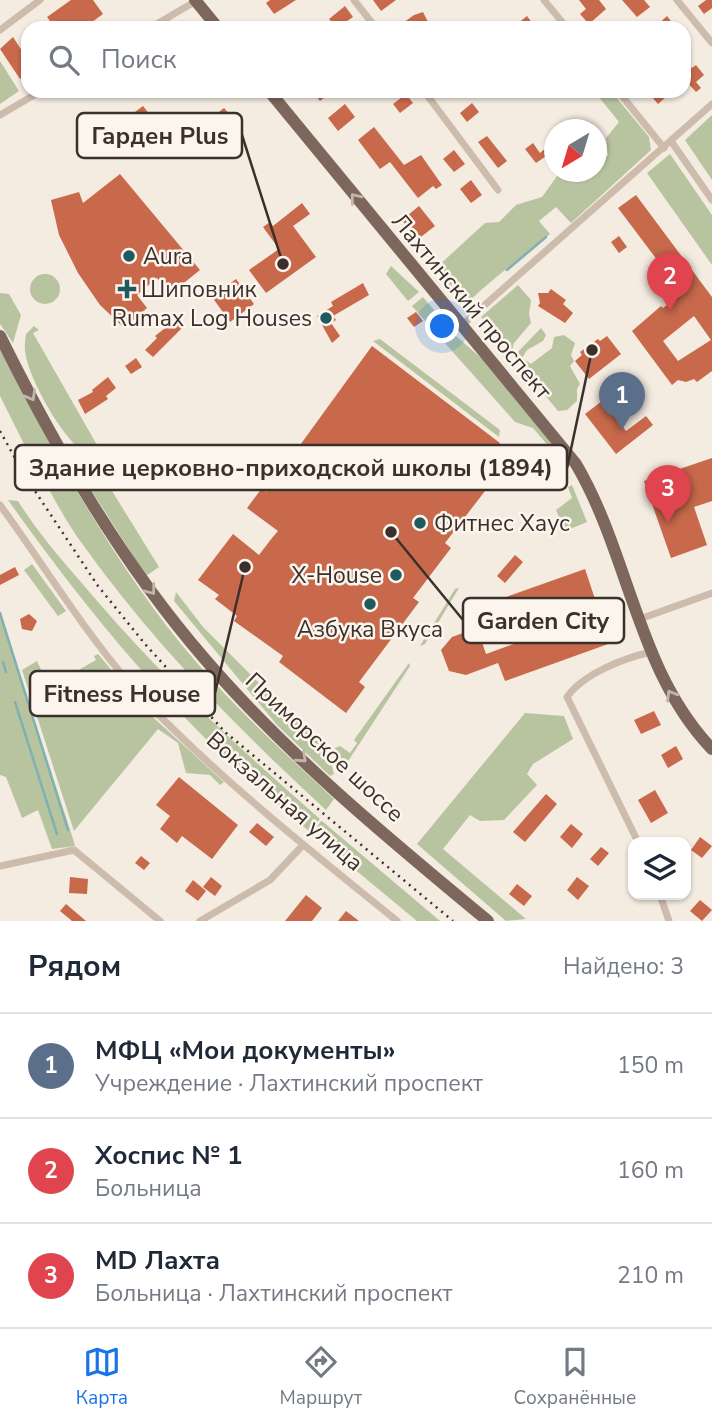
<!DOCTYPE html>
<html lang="ru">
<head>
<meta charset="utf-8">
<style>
  :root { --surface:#fff; --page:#f2f2f3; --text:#1f2937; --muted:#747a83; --line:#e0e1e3; --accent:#1a73e8 }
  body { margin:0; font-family:"Nunito Sans",sans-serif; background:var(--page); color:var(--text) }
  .controls { position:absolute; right:21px; bottom:21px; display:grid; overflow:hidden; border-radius:14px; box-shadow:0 2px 5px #0004 }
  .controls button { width:63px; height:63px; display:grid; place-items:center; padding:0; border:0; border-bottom:2px solid var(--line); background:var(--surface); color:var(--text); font:35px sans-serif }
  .compass { position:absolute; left:544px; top:119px; width:63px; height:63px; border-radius:50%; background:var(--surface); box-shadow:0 2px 5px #0004; rotate:218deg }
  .you { position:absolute; left:443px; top:327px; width:24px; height:24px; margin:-18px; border:5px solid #fff; border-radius:50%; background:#1a73e8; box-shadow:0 0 0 10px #1a73e833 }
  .badge { display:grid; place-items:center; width:46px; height:46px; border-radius:50%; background:var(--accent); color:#fff; font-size:23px; font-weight:700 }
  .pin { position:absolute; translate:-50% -58px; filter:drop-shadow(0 2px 4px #0008) }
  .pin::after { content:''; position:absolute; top:37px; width:24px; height:21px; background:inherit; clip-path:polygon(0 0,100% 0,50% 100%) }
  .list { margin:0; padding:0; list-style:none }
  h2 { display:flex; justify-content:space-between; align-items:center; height:91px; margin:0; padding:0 28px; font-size:30px }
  h2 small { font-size:23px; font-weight:400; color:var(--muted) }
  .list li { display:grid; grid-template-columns:46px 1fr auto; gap:21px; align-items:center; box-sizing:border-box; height:105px; padding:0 28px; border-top:2px solid var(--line) }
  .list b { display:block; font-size:26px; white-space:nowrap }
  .list p { margin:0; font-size:23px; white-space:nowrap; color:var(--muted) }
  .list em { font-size:23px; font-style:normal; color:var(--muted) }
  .icon { flex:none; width:38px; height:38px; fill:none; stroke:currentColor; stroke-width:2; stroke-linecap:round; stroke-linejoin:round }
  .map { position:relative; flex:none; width:712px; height:921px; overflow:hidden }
  .search { position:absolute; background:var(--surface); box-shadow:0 2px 5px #0004; left:21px; right:21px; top:21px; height:77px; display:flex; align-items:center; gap:18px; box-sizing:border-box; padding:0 24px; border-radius:21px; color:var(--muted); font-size:26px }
  .sheet { height:406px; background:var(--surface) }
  nav { display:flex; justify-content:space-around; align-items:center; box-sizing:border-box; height:98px; border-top:2px solid var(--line); background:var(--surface); font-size:19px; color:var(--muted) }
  nav a { display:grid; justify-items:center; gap:4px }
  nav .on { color:var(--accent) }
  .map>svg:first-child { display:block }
</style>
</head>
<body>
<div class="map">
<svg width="712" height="921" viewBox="0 0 712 921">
  <rect width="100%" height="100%" fill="#f4ebe1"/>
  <path fill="#b8c4a0" d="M0,61L19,91L0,104Z
    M594,91H611L649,137L651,150L571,223L556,207L539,221L550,234C523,258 490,279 466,305L436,268L485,223L499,222L516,205L542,197L560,172H596L597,158L608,156L606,138L619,122Z
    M712,115V180L685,140Z
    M670,154L712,215V265L647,173Z
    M391,266L419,292L408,301L386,274Z
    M30 289a15 15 0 1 1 30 0a15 15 0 1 1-30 0Z
    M518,285L531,300L529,314L531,323L514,343L512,350L516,354L541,328L546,335L543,341L527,350L522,358L531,364L552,348L554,337L564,335L575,343L571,355L574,361L570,366L580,384L577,389V401L567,410L558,411L481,317Z
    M0,293L9,294L21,315L13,343L0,324Z
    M423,297L456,336L481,358L554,445L550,448L533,428L515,422L412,306Z
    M34,326L39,330L33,333L101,452L116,449L121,451L119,461C83,483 30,383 26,356C24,349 25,342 26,334Z
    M380,339L500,430L499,437L373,341Z
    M0,349L59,461L35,466L0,396Z
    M61,464C102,534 144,602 197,663C239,712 287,755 334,799L326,810C237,728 154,644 83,545C66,522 53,496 39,472Z
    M84,470L104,478L159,567L146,576L81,474Z
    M572,485L587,522L565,531L556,510L572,498L568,487Z
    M8,500L18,501C41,538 70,569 98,602C166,681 241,750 320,819L309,831C189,735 97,625 8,500Z
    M32,564L66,611L58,616L24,570Z
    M459,588L425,644L420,646L455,589Z
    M176,592L203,627L328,752L334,774L330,776L277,725L174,601Z
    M0,615L73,839L75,846L52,849L38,810L22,818L6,777L0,775Z
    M98,654L144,709L224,782L220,785L210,775L186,773L178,743L158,729L74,831L22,670L37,661L49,687L96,660L94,656Z
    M409,663L410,666L343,769L335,748L340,746L350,753L357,743L354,740Z
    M525,713L564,716L573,739L533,764L527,774L537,785L504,820L480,821L470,815L443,849L526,919L506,921L417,844Z
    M321,821H322L440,921H417L312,834Z"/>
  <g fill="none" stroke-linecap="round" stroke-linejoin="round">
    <path stroke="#7fb0b2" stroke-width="2.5" d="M507,270L546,237
      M0,613L68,830
      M3,662L6,672
      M15,702L57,834"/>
  </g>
  <path fill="#c8694b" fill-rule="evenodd" d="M71,0H93L103,14L84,28H55L47,17Z
    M270,0H296L274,14L266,3Z
    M373,0H396L381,11Z
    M579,0H599L606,9L589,24L580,14L586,9Z
    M622,0H644L650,7L637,17Z
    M706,0H712V8L704,14L698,6Z
    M345,6L353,17L337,28L329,19Z
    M423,12L431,28H396L414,15Z
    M527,16L536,28H512Z
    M667,16L674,25L670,28H654Z
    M13,37L28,60V73L20,79L0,49Z
    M684,59L692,68L696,65L704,75L696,82L701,88L696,92L684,79Z
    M312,91H333L320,101Z
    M647,91H673L658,104Z
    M406,94L413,103L400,113L393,104Z
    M472,103L479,112L467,122L460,113Z
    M345,104L355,117L338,131L328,118Z
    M143,106L163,131L147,144L127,118Z
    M224,108L233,118L219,130L210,119Z
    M374,127L404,165L421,155L442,185L436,189L433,186L418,198L390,162L380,169L358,140Z
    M487,136L507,161L498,168L478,142Z
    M555,140V150L536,163L525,149L533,143L540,153Z
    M454,150L465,164L454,172L443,159Z
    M120,174L200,270L170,294L157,278L137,295L147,308L124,328L100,305L78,273L59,235L51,200L79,192L83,203Z
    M471,180L482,195L471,203L460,189Z
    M636,195L712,297V371L697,382L694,379L686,382L678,380L672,385L632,331L661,306L663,308L679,296L664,276L667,273L618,208ZM694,316L711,340L678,361L663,341Z
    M302,203L310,214L293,226L316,257L266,293L249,270L279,249L263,227L270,222L273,226Z
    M419,206L435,226L417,240L402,220Z
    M619,236L627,247L619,253L611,242Z
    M236,279L254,304L230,322L212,297Z
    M363,283L369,295L333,316L336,320L331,323L340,336L332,343L317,316L333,306L331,302Z
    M551,289L566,300L563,304L573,313L565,323L538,306L540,303L538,293H548Z
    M416,312L423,321L414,327L407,318Z
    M178,318L184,326L153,357L145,350L157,338L155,336Z
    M607,336L621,354L589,379L575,361L582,355L580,352L598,339L600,341Z
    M372,346L500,443L472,481L485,491L445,543L451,548L413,598L419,602L359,682L365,687L346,713L279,662L283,656L234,621L237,616L215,599L219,595L198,580L233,534L259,555L272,538L278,531L247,508L262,488L266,492Z
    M136,358L142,367L131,374L125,366Z
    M108,377L116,388L106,396L108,399L85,414L78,400L93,392L92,390Z
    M631,379L639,389L611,411L626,431L646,416L653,425L616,454L585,414Z
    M712,458V501L694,507L707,545L671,558L644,481Z
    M515,555L523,562L505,583L497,576Z
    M15,567L19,575L0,585V575Z
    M585,569L595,599L481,639L486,654L600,613L611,643L505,681L498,663L466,675L449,671L441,650L452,637L485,625L478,607Z
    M29,614L37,621L32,631L22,629L20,619Z
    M654,711L661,725L641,734L634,720Z
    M676,746L683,759L668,768L661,755Z
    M179,777L238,825L212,859L182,836L177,843L160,829L170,816L156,805Z
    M655,790L668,813L651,823L638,800Z
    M546,794L557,804L525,842L513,832Z
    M257,823L274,837L266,846L249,832Z
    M571,824L583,834L572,848L560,837Z
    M700,837L712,846L702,858L691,850Z
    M601,847L609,853L598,866L590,859Z
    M141,856L150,863L144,870L135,863Z
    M70,877L88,879L87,894L69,893Z
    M211,877L222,886L215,896L203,887Z
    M577,877L589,886L578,900L567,890Z
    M193,880L206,891L198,901L185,891Z
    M517,884L532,896L524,906L509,894Z
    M306,895L322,908L312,921H285Z
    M700,900L712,910L702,921L690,911Z
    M66,904L86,921H72L60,911Z
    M346,911L359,921H338Z"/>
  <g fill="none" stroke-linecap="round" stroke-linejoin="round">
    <path stroke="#cdbbac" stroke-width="7" d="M354,0L376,28
      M544,0L567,28
      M677,0L712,43
      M150,28L196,1
      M0,30L40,0
      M424,91L498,190
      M618,91L664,148
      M0,115L41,91
      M671,141L712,200
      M461,326L712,104
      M0,505C49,572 92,645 149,705C225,783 312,852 397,921
      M640,619L712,593
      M638,842L567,697C583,674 624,658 651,652
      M0,866L74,850L160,921
      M660,895L669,921
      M200,921L270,880L303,845"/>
    <path stroke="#7d675c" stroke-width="12" d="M195,0L218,28
      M269,91L576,464C630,556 637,671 712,749
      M0,336C56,449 121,562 204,658C287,755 389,839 488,921"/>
    <path stroke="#3b302b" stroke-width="2.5" stroke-dasharray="2 5" stroke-linecap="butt" d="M0,431L25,476L98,586L145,644L225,732L453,921"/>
  </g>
  <defs><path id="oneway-chevron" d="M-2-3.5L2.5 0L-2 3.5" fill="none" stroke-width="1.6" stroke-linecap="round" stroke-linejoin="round" transform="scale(1.75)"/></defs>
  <g stroke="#c2b5ac">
    <use href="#oneway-chevron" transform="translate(355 198) rotate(-129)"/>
    <use href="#oneway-chevron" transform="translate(31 396) rotate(61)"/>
    <use href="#oneway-chevron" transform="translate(151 590) rotate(53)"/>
    <use href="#oneway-chevron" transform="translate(671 695) rotate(-121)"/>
    <use href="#oneway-chevron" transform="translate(302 758) rotate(43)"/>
  </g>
  <g fill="#1f5a5e" stroke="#fbf5ee" stroke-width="2.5">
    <circle cx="129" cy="256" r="7"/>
    <path d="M123.5 278.5h7v7h7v7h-7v7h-7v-7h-7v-7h7z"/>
    <circle cx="326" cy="318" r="7"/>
    <circle cx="420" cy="523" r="7"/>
    <circle cx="396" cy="575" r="7"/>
    <circle cx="370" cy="604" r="7"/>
  </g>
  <g text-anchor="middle" stroke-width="5" stroke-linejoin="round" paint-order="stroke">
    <g font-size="23" fill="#3b302b" stroke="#fbf5ee" text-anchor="start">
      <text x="143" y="264">Aura</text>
      <text x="141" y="297">Шиповник</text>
      <text x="312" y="326" text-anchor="end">Rumax Log Houses</text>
      <text x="434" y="531">Фитнес Хаус</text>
      <text x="382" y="583" text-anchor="end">X-House</text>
      <text x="370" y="637" text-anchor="middle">Азбука Вкуса</text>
    </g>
    <g font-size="23" fill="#3b302b" stroke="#fbf5ee">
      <text transform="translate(472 306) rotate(50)" y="8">Лахтинский проспект</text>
      <text transform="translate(325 747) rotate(43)" y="8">Приморское шоссе</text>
      <text transform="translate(285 801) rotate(41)" y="8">Вокзальная улица</text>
    </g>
  </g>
  <path fill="none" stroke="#3b302b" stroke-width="2.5" d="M283 264L242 135M592 350L567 468M391 532L463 620M245 567L215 693"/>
  <g fill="#3b302b" stroke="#fbf5ee" stroke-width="2.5">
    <circle cx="283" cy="264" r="7"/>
    <circle cx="592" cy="350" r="7"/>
    <circle cx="391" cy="532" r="7"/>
    <circle cx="245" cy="567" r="7"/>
  </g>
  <g fill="#fbf5ee" stroke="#3b302b" stroke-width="2.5">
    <rect x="77" y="113" width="165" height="45" rx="7"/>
    <rect x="15" y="445" width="552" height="45" rx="7"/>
    <rect x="463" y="598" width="161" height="45" rx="7"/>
    <rect x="30" y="671" width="185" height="45" rx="7"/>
  </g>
  <g font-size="24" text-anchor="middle" font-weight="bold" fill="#3b302b">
    <text x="160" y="144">Гарден Plus</text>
    <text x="291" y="476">Здание церковно-приходской школы (1894)</text>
    <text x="543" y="629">Garden City</text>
    <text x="122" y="702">Fitness House</text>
  </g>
</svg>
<div class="controls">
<button><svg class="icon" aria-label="layers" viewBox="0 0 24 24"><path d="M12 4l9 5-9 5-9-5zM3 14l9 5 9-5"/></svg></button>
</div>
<svg class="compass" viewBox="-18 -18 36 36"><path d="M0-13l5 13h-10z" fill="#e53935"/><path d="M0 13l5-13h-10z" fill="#747a83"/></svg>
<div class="you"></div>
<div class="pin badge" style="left:622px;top:430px;background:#5c6f8a">1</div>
<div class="pin badge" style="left:670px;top:311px;background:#e0444e">2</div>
<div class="pin badge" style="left:668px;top:523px;background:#e0444e">3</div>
<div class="search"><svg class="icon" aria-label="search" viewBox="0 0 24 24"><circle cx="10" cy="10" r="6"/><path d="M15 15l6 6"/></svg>Поиск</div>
</div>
<section class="sheet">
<h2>Рядом<small>Найдено: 3</small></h2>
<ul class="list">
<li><span class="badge" style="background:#5c6f8a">1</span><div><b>МФЦ «Мои документы»</b><p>Учреждение · Лахтинский проспект</p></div><em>150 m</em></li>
<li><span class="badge" style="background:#e0444e">2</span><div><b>Хоспис № 1</b><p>Больница</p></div><em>160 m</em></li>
<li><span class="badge" style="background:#e0444e">3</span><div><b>MD Лахта</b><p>Больница · Лахтинский проспект</p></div><em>210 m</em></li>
</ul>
</section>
<nav>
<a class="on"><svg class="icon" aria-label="map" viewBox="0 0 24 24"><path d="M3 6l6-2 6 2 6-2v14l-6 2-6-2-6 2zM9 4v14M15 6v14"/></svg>Карта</a>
<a><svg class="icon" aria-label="directions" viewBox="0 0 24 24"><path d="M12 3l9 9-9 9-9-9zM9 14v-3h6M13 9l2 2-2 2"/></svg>Маршрут</a>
<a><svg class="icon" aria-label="saved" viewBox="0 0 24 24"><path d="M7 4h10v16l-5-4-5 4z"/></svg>Сохранённые</a>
</nav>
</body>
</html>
